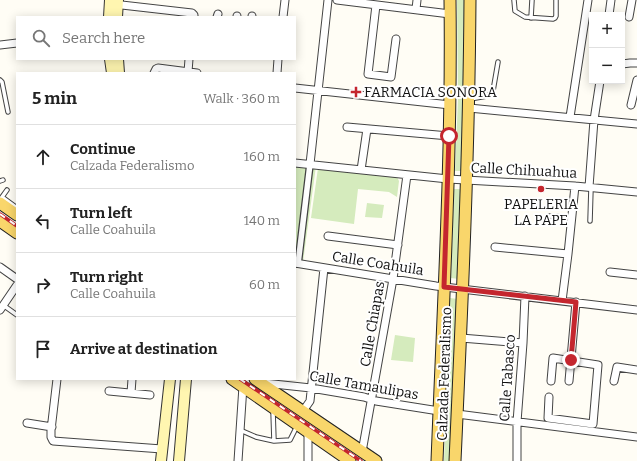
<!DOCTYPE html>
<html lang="en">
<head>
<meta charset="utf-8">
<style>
  :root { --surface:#fff; --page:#f2f2f2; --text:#222; --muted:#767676; --line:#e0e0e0 }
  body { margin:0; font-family:Bitter,serif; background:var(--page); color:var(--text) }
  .controls { position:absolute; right:12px; top:12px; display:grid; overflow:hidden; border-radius:0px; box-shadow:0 2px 10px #0003 }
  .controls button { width:36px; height:36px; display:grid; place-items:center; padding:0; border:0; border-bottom:1px solid var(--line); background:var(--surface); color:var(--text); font:20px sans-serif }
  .stop { position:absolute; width:12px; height:12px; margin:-9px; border:3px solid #c4262e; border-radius:50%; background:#fff }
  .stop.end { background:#c4262e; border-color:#fff; box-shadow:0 1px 4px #0008 }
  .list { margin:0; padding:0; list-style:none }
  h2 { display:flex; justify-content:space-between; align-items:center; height:52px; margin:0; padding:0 16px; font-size:17px }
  h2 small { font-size:13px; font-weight:400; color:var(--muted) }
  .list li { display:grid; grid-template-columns:26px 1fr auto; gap:12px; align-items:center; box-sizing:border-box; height:64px; padding:0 16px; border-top:1px solid var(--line) }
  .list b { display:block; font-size:15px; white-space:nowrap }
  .list p { margin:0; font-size:13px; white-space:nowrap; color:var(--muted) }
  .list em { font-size:13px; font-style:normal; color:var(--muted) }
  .icon { flex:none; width:22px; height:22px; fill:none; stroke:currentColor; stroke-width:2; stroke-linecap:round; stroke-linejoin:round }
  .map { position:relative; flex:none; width:637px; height:461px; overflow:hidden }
  .search { position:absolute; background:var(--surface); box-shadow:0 2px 10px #0003; left:16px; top:16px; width:280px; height:44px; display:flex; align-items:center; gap:10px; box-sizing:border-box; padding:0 14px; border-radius:0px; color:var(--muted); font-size:15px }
  .panel { position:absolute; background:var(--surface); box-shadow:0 2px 10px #0003; left:16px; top:72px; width:280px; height:308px; border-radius:0px }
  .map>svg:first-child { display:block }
</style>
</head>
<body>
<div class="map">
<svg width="637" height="461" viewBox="0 0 637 461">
  <rect width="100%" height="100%" fill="#fffdf5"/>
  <path fill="#d5ebbd" d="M457,0H465L463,171H455L458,98Z
    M295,164L316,166L303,262L295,260Z
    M318,168L397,177L399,181L397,197L389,192L358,189L354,224L311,218Z
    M454,189H462L459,279L451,278Z
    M367,203L384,205L382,218L365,217Z
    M450,298L458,299L450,461H444Z
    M395,335L415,338L413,362L391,360Z"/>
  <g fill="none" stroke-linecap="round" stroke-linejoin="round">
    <g stroke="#444" stroke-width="5.5">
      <path id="service" d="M514,0L515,11L525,17L553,19L555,18L556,16V0
        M531,18L532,0
        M0,80L2,82L8,112
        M470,99L487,96L493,91L498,62
        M0,181L3,180
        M2,197L7,190
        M0,200L2,197L17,208
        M548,216L572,217
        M590,221L591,188
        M3,305L17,315
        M273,411L274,441
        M240,430L256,437L274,441L290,440L297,426"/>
    </g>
    <g stroke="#444" stroke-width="8">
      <path id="pedestrian" d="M298,264L310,164"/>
    </g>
    <g stroke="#444" stroke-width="9">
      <path id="minor" d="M337,0L450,14
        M113,4L192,13L194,15V17
        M376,5L368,74L391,77L396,39
        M416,9L417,0
        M609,15L611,0
        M217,17L218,14
        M237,17V16
        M252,17V16
        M283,17L285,0
        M629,17L632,0
        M0,45L17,43
        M622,64L630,63H637
        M188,72L189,59
        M154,73L156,69L158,68L197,73
        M277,73L278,59
        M295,88L450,105
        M631,105L637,80
        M469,108L637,124
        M570,117L588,0
        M347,127L449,136
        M295,163L448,179L575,186L637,192
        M310,164L328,0
        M361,170L367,129
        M589,187L594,120L600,81
        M328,236L398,245
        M495,247L568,254
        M295,263L436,286L637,310
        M0,267L17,279
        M610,272L637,275
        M562,301L568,254L575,186
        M0,310L17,285
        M461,338L523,343
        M57,379L51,430V437L53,441L162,449
        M569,381L576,302
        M614,381L617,367L637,370
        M264,383L311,388L364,397L376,401L439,411
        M109,391L150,395
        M131,393L132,379
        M549,397L548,418L593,424L598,365L553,358L551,381
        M303,411L310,401L324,268
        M457,414L637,437
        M27,423L52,427
        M362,452L393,279L407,175
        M238,461L243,386
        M308,461V431
        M517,461V422L523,343L525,296"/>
    </g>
    <g stroke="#333" stroke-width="12">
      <path id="secondary" d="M109,17L110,0
        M117,17L118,0
        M110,59L112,73
        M118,59L119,73
        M161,461L170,379
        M179,461L186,379"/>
    </g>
    <g stroke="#222" stroke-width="13">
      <path id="primary" d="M0,203L17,215
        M0,221L17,233
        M232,379L350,461
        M255,379L376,461
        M437,461C443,307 452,154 450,0
        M455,461C462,307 469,154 470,0"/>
    </g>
    <use href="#service" stroke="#fff" stroke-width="3.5"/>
    <use href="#pedestrian" stroke="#fff" stroke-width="5.5"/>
    <use href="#minor" stroke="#fff" stroke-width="7"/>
    <use href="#secondary" stroke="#fff6b0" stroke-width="10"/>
    <use href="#primary" stroke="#f9d66b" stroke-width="11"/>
    <g stroke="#c4262e" stroke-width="3.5">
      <path id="rail" d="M0,214L17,226
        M240,379L361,461"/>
    </g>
    <use href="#rail" stroke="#fff" stroke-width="2" stroke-dasharray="6" stroke-linecap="butt"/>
  </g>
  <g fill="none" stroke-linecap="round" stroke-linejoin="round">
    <path stroke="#c4262e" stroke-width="5" d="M449,136L444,287L576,302L571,360"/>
  </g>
  <g fill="#c4262e" stroke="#fff" stroke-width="1.5">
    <path d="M354 86h4v4h4v4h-4v4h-4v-4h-4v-4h4z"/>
    <circle cx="541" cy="189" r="4"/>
  </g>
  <g text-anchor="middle" stroke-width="4" stroke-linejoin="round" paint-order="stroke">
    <g font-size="14" fill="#111" stroke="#fff" text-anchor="start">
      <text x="364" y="97">FARMACIA SONORA</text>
      <text x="541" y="209" text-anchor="middle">PAPELERIA<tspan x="541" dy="16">LA PAPE</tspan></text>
    </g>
    <g font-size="14" fill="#111" stroke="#fff">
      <text transform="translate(524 170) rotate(3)" y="5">Calle Chihuahua</text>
      <text transform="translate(378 263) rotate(9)" y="5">Calle Coahuila</text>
      <text transform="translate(372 324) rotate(-80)" y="5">Calle Chiapas</text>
      <text transform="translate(444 374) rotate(-88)" y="5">Calzada Federalismo</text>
      <text transform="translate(507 378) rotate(-86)" y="5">Calle Tabasco</text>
      <text transform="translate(364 385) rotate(10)" y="5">Calle Tamaulipas</text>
    </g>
  </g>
</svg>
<div class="controls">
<button>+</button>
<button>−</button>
</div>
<div class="stop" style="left:449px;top:136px"></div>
<div class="stop end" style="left:571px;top:360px"></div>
<div class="search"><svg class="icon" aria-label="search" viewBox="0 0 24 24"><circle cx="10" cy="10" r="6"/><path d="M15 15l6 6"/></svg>Search here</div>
<section class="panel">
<h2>5 min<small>Walk · 360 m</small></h2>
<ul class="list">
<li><svg class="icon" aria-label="ahead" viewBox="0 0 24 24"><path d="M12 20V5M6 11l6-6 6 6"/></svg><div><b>Continue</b><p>Calzada Federalismo</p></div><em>160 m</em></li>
<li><svg class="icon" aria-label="left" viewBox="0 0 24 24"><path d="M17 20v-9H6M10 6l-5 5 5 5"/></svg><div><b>Turn left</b><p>Calle Coahuila</p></div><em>140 m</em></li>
<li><svg class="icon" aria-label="right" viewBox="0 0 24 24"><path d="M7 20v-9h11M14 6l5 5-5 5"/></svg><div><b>Turn right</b><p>Calle Coahuila</p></div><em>60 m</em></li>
<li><svg class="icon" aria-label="arrive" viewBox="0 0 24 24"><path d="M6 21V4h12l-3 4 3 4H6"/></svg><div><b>Arrive at destination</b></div></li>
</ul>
</section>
</div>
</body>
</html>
